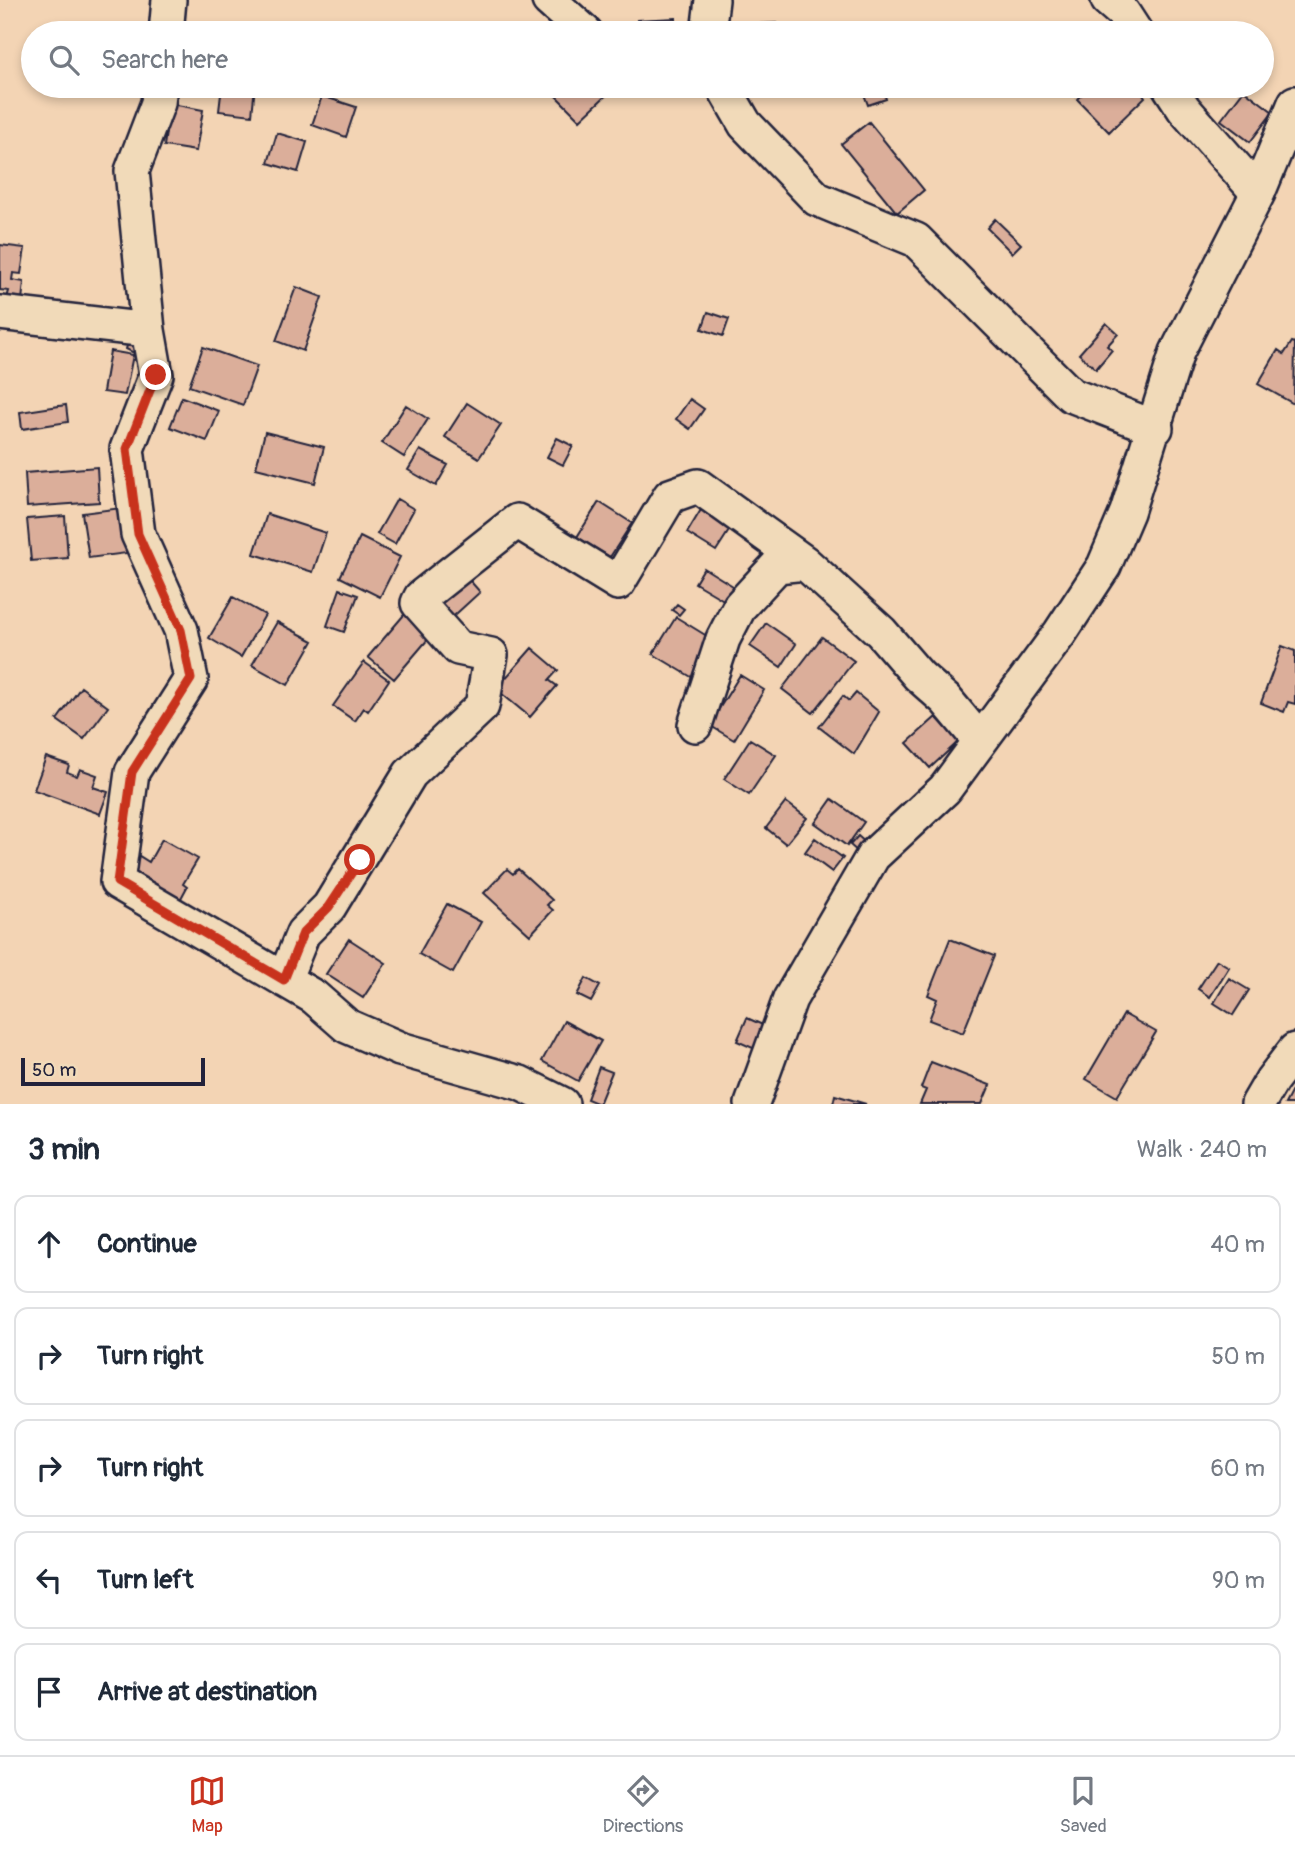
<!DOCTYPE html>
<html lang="en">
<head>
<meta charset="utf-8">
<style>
  :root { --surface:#fff; --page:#f2f2f3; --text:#1f2937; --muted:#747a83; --line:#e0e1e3; --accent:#c8321e }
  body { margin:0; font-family:Pangolin,sans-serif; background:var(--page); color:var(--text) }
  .scale { position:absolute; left:21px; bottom:18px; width:184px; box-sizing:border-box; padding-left:7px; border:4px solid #22223b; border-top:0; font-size:19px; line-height:24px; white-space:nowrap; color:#22223b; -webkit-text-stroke:5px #f1dab9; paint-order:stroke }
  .stop { position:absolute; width:21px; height:21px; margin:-16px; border:5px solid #c8321e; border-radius:50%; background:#fff }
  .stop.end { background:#c8321e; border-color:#fff; box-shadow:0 2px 7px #0008 }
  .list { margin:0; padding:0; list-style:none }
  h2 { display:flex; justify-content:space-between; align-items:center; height:91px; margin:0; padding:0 28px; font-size:30px }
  h2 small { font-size:23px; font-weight:400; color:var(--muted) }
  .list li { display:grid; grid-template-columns:46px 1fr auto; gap:21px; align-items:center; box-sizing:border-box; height:98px; margin:0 14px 14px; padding:0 14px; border:2px solid var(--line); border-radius:14px }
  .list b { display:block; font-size:26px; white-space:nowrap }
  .list em { font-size:23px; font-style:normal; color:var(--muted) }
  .icon { flex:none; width:38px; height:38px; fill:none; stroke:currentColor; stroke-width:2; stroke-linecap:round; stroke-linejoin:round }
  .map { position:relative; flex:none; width:1295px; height:1104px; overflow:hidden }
  .search { position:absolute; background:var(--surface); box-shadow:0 4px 10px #0003; left:21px; right:21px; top:21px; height:77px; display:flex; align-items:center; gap:18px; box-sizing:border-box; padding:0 24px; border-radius:38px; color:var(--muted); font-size:26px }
  .sheet { height:651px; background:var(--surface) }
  nav { display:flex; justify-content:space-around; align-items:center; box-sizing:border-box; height:98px; border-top:2px solid var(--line); background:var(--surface); font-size:19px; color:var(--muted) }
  nav a { display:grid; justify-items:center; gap:4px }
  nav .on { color:var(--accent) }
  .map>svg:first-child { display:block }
</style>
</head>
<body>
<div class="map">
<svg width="1295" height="1104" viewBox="0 0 1295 1104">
  <rect width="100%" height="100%" fill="#f3d4b4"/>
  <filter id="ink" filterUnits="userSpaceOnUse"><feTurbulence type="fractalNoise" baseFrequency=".0143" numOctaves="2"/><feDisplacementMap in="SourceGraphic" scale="14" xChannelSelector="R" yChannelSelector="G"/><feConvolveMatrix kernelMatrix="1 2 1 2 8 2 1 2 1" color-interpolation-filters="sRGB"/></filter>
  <g filter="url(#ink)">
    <path fill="#dbae9a" stroke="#22223b" stroke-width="2" d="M676,18V33H638L637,20Z
      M777,23V33H740V25Z
      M222,86H255L252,115L219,111Z
      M563,86H616L580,120L554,94Z
      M861,86H882L886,99L868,105Z
      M1090,86H1137L1145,97L1109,132L1077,99Z
      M1244,90L1273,112L1250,142L1221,120Z
      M322,96L356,107L346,137L312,125Z
      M172,104L203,110L196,151L164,146L166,132L159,131Z
      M869,122L924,190L897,213L841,144Z
      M277,133L307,142L298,172L268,163Z
      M995,219L1021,244L1012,253L987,228Z
      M0,245L25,248L21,274L13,273L12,280L24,282L22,300L7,298L9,291L0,290Z
      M296,287L322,297L303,351L276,341Z
      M708,312L729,319L723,336L702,329Z
      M1106,323L1118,334L1107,346L1112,350L1096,369L1079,354Z
      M129,340L144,346L140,356L126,349Z
      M1292,342L1295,343L1294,404L1258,384L1278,350L1284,354Z
      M203,347L257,366L243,405L189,386Z
      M110,351L133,355L125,395L103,392Z
      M182,397L219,411L207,441L170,427Z
      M690,399L704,409L690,429L676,419Z
      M467,403L501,425L479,458L445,437Z
      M66,405L68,422L22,429L20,412Z
      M406,405L428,419L404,457L382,443Z
      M265,432L324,447L315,483L256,468Z
      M557,438L573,446L563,465L547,457Z
      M420,450L448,465L436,486L408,470Z
      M97,467L99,502L27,507L25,473Z
      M397,499L414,509L395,544L377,534Z
      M599,502L632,523L610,557L577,537Z
      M121,508L127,553L89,558L82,513Z
      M702,508L732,526L716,551L687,533Z
      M267,514L326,533L313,572L254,554Z
      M65,516L68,558L31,561L27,519Z
      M360,537L400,557L380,597L340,577Z
      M704,568L741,591L732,605L695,583Z
      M465,575L480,592L445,624L430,608Z
      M340,589L358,595L344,632L327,626Z
      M233,597L265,615L241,657L209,638Z
      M677,604L684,609L679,615L672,610Z
      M409,609L435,631L394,679L368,657Z
      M676,617L715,641L693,678L653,654Z
      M277,622L313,641L288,685L252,665Z
      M766,623L796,644L781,667L750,646Z
      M822,637L854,661L813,713L782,689Z
      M1282,646L1295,651V704L1288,702L1284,712L1261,703Z
      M532,648L558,670L549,680L557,686L530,717L496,689Z
      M364,662L389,680L368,711L364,708L355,721L333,706Z
      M740,675L764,690L734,740L709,725Z
      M81,687L108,707L84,739L57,720Z
      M856,693L879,712L854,754L819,727L843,696L849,701Z
      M936,717L959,741L930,768L907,743Z
      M750,739L776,755L749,795L724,779Z
      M46,757L69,765L67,772L77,776L80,769L97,775L93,787L108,792L100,814L34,790Z
      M832,799L864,822L847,846L815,823Z
      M786,802L807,818L786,844L766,828Z
      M858,836L867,844L859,853L850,845Z
      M815,838L843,858L832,872L805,852Z
      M162,839L198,859L183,884L187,887L180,900L127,869L136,854L149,862Z
      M507,869L513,874L518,869L552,900L547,905L553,910L530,935L484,893Z
      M447,904L481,922L453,973L419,954Z
      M349,939L386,963L363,998L326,974Z
      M950,939L994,956L963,1033L929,1020L937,999L928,995Z
      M1217,960L1229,967L1210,997L1198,989Z
      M586,978L600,986L591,1002L577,995Z
      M1229,978L1249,990L1233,1015L1214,1003Z
      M1124,1014L1156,1032L1117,1097L1086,1079Z
      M747,1018L765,1026L755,1049L737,1041Z
      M564,1021L601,1041L578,1081L542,1061Z
      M931,1062L990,1085L982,1104H920L926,1090L921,1088Z
      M599,1067L612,1072L599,1104L587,1099Z
      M1295,1085V1104H1285Z
      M835,1095L866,1104H833Z"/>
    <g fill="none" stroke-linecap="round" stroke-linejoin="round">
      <g stroke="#22223b" stroke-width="38">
        <path id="minor" d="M549,0L586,33
          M1108,0L1123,13L1136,33
          M166,33L169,0
          M708,33L712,0
          M160,86L158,103L132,171L148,330L156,375L127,449L138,534L181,630L191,679L132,772L117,882L314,997L347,1026L400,1049L520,1083L562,1104
          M723,86L745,124L817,199L916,240L1071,395L1156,428
          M1169,86L1184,109L1258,193
          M0,313L148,330
          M695,725L723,639L740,606L777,566L805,563L881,632L919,676L946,700L980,741
          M284,980L303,933L329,907L410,774L482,706L491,655L458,648L418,603L421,597L517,521L618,583L670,496L698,486L805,563
          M752,1104L790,999L873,856L945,789L1060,633L1104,566L1127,512L1177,352L1258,193L1295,103
          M1258,1104L1272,1080L1295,1050"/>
      </g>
      <use href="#minor" stroke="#f1dab9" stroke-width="33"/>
    </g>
  </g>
  <g fill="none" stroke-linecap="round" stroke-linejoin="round" filter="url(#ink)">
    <path stroke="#c8321e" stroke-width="9" d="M156,375L127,449L138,534L181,630L191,679L132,772L117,882L284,980L303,933L329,907L360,860"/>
  </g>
</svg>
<div class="scale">50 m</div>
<div class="stop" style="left:360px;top:860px"></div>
<div class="stop end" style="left:156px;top:375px"></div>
<div class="search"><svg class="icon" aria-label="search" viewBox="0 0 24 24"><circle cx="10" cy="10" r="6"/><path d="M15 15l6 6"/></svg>Search here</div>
</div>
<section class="sheet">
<h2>3 min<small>Walk · 240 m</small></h2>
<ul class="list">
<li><svg class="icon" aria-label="ahead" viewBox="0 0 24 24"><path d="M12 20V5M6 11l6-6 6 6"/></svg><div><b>Continue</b></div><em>40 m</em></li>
<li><svg class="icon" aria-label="right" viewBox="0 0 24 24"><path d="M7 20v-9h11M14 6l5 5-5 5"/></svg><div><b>Turn right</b></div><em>50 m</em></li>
<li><svg class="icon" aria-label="right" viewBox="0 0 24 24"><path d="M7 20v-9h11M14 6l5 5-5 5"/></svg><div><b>Turn right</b></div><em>60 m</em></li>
<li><svg class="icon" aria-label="left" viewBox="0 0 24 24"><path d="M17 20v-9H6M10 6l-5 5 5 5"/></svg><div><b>Turn left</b></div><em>90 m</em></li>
<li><svg class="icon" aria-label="arrive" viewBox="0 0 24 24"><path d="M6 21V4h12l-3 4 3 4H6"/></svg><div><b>Arrive at destination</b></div></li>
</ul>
</section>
<nav>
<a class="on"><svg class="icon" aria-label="map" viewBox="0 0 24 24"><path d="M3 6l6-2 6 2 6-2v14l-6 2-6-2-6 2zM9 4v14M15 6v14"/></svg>Map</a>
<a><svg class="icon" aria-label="directions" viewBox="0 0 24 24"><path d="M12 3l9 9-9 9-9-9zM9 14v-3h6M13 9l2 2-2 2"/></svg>Directions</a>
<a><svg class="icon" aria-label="saved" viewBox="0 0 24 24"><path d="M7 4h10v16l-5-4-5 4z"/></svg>Saved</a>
</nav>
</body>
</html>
